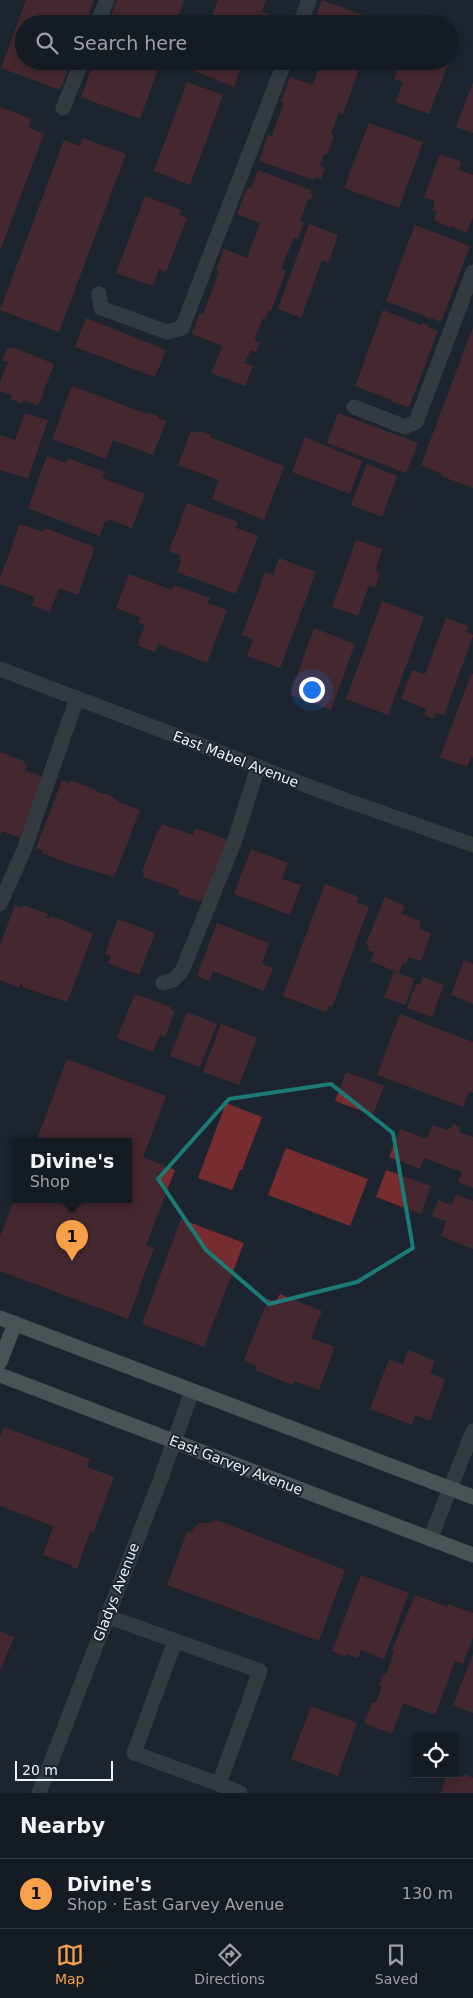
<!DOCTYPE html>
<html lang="en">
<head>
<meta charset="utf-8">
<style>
  :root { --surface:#151b23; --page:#222830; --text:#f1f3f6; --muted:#9da1a6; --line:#343941; --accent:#f8a14a }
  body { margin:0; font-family:"DejaVu Sans",sans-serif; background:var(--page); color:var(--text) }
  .controls { position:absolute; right:15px; bottom:15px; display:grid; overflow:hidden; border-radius:0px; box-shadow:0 2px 8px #0003 }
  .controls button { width:45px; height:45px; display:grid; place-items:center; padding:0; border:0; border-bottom:1px solid var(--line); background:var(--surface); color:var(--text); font:25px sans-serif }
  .scale { position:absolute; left:15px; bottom:12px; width:98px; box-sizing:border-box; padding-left:5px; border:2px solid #ecf2f9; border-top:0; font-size:14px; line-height:18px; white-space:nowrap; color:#ecf2f9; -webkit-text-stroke:4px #1c242f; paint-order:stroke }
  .you { position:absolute; left:311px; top:689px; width:18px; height:18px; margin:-12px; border:4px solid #fff; border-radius:50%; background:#1a73e8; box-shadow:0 0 0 8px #1a73e833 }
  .badge { display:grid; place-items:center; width:32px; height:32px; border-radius:50%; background:var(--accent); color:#111; font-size:16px; font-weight:700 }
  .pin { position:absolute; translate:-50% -41px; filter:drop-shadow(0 1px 2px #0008) }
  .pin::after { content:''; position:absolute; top:26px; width:18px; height:15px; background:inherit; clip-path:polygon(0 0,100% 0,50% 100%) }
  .popup { position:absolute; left:12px; top:1138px; width:120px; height:65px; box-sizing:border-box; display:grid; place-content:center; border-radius:0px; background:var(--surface); filter:drop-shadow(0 1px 4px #0005); font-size:16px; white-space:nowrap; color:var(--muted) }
  .popup b { font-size:19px; color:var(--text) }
  .popup::after { content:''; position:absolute; left:50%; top:100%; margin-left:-10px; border:10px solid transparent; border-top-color:var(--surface) }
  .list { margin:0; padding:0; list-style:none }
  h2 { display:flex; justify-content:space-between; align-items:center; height:65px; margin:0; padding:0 20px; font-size:21px }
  h2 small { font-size:16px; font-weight:400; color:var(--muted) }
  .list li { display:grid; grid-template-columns:32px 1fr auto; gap:15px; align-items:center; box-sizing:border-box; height:70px; padding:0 20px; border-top:1px solid var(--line) }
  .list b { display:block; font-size:19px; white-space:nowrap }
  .list p { margin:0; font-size:16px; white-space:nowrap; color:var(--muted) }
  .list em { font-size:16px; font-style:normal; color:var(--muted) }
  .icon { flex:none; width:28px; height:28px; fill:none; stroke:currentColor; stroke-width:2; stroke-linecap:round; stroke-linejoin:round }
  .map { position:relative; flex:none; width:473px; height:1793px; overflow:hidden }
  .search { position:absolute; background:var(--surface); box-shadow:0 2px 8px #0003; left:15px; right:15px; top:15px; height:55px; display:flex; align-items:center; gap:12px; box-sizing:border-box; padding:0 18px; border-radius:28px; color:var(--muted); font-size:19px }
  .sheet { height:135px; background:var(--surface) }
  nav { display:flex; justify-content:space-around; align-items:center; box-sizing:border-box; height:70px; border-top:1px solid var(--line); background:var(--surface); font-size:14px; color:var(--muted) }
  nav a { display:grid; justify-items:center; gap:2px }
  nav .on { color:var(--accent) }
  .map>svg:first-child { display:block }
</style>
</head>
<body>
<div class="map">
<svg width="473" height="1793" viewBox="0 0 473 1793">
  <rect width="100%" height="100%" fill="#1c242f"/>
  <path fill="#772c2f" d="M26,0H94L85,24H24V61H71L60,90L1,68Z
    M117,0H184L175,24H108Z
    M218,0H266L262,12L268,14L264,24H209Z
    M322,0L377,20L375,24H310L312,18L315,19Z
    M94,61H161L140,119L81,97Z
    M195,61H243L234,87L192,70Z
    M321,61H362L343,114L339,112L331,134L334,136L327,155L324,154L320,166L325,168L321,179L315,177L314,180L259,161L268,135L272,136L284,102L281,101L290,77L313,85Z
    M401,61H449L429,114L396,102L403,82L394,79Z
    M187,82L223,95L190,185L154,171Z
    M473,82V133L456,127Z
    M0,107L31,119L29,128L44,134L0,251Z
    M369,123L423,142L399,208L344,188Z
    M83,138L126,154L59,332L0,310L64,140L80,146Z
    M440,154L461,162L459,170L473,175V217L467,233L450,226V228L434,220L437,212L432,210L435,201L424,197Z
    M258,170L311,190L310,193L313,194L310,200L308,199L300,221L304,223L298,239L294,237L281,269L286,271L271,311L269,310L265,319L263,318L254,340L260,342L256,352L251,350L244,363L253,366L245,386L211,373L223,346L192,334L200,313L203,314L219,272L216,270L224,249L247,258L260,223L237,214L248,187L251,188Z
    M145,196L181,210L180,215L187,218L166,272L159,269L153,286L116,273Z
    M309,224L338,235L329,262L322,260L301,318L278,309Z
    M415,225L470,246L441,322L431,318L430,319L425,317V316L386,301Z
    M383,310L421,325L422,323L429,325L428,327L438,331L409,407L392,402V400L355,386Z
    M86,318L166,350L155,377L75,347Z
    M473,327V488L441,476L442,474L421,465Z
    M8,347L12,349L13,347L54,364L38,406L24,400L22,404L11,399L12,395L0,391V383L8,362L2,360Z
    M72,386L147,414L150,413L157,416L158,418L166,421L153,455L113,440L106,459L52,439Z
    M25,413L48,420L28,479L0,470V435L15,440Z
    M338,413L418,443L406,473L327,443Z
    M191,431L199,433L200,431L211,435L210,437L284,466L264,520L212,499L219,480L178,465Z
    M305,437L362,461L350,494L292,472Z
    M47,456L66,463L68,458L105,472L102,478L145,494L132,528L108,519L107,522L105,521L100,536L28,508Z
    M367,464L397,476L382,517L351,505Z
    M187,503L238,522L236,528L258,536L236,594L177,572L181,561L179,560L181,556L169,551Z
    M20,524L43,532L45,528L95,547L78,595L59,588L50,612L32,605L35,597L0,584V578Z
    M356,540L382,549L375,571L380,572L375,588L369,585L358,616L332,607Z
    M279,558L316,572L280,668L247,656L253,640L242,635L265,572L273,575Z
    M129,574L172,590L174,585L210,598L208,603L227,610L207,663L158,644L155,652L137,645L145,625L138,622L140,617L116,608Z
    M382,601L424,617L388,715L346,699Z
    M446,618L468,626L466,632L473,635V636L444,715L436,713L434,719L424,715L427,709L401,699L412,670L425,674Z
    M314,628L355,644L331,710L290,695Z
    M471,674H473V758L471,757L467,767L440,757Z
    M0,752L24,761L23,763L27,764L25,770L42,777L20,838L2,831L0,837Z
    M62,780L69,783L70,780L96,790L95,791L112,796L119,802L140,810L114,877L67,863L42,853L43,851L36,848Z
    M162,824L193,835L196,828L228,840L205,900L202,899L200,902L178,894L179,890L143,877L144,873L142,872L158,829L160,830Z
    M251,849L288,863L282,879L301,885L290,915L234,894Z
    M325,884L359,897L357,902L369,907L332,1008L329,1006L326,1012L283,996Z
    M385,897L405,906L401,914L421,921L419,928L431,933L421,961L409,957L406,964L403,963L399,973L371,961L374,953L368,950L369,946L366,944Z
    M15,905L22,908L23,905L48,914L46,918L49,919L50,917L57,918L93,934L67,1002L22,987L23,984L21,983L19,988L0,980V945Z
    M118,919L155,933L139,975L108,963L111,956L105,954Z
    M217,923L269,943L262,964L273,968L264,991L213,971L209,981L197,976Z
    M464,960L473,964V1004L451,995Z
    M394,972L415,979L405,1005L384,997Z
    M423,977L444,985L432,1017L407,1008L416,984L420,985Z
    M135,994L171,1007L170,1009L175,1011L165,1037L160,1035L153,1052L117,1038Z
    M187,1012L217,1024L200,1067L170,1056Z
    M400,1014L473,1042V1093L469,1092L463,1107L377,1075Z
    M221,1024L257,1038L239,1085L203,1072Z
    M67,1059L166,1096L143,1157L175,1170L146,1245L154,1248L128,1319L0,1271V1236L16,1195V1200H128V1142H36Z
    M346,1072L384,1086L373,1115L335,1101Z
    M226,1103L262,1117L242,1170H240L232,1190L198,1178Z
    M453,1124L460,1127L459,1132L473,1137V1188L458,1182L462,1172L424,1158L420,1169L389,1157L400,1129L427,1139L433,1125L447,1130L448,1128L451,1129Z
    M286,1148L368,1179L350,1226L268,1195Z
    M386,1170L431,1186L421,1214L376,1197Z
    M456,1194L473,1201V1249L441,1236L446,1221L432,1216L438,1200L452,1205Z
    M181,1219L244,1243L204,1347L142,1324Z
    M280,1294L322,1311L311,1338L335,1347L319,1390L294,1381L293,1385L255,1370L256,1366L244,1360L268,1299L276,1302Z
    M408,1350L435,1361L430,1374H433L445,1380L430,1421L415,1415L412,1425L370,1409L389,1359L403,1365Z
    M4,1427L90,1459L87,1467L114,1477L93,1533L90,1532L77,1569L71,1567L72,1565L43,1555L53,1526L0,1506V1438Z
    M214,1519L345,1570L319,1641L167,1585L187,1532L190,1533L199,1523H212Z
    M361,1575L409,1593L384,1659L361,1650L358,1658L347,1654L346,1657L332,1651Z
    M415,1595L447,1607L448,1604L473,1613V1637L463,1664L455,1661L435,1715L403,1703L392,1734L364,1723L372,1702L376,1703L382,1686L379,1685L383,1674L386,1675L394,1651L392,1650Z
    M0,1631L14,1637L0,1671Z
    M473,1654V1713L453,1705Z
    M311,1706L357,1723L338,1776L291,1759Z
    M449,1774H454L463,1777L464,1774L473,1778V1793H441L446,1777H448Z"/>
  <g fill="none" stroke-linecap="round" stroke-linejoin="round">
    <path stroke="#525854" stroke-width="15" d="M97,24L107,0
      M300,24L309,0
      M63,108L82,61
      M99,294L101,308L167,332L182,328L285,61
      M354,407L405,427L416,422L473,272
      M0,904L24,850L77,698
      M163,983L173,980L182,971L234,843L258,767
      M106,1616L260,1671L219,1784L134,1753L175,1641
      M219,1784L240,1793"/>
    <path stroke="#525854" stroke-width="15" d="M0,669L340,798L473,845
      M39,1793L161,1478L192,1391"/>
    <path stroke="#525854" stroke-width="15" d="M430,1539L473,1431"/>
    <path stroke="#808d84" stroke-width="15" d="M0,1318L473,1497
      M0,1362L15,1323
      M0,1375L473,1555"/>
  </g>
  <path d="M0 0H473V1793H0ZM331,1084L393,1133L413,1248L357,1282L269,1304L206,1250L158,1179L229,1099Z" fill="#1c242f" fill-opacity=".55" fill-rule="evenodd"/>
  <path fill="none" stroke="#1a7c75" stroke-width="4" stroke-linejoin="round" d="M331,1084L393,1133L413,1248L357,1282L269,1304L206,1250L158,1179L229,1099Z"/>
  <g text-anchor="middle" stroke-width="4" stroke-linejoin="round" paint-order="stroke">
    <g font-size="14" fill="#ecf2f9" stroke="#1c242f">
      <text transform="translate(236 759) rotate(21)" y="5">East Mabel Avenue</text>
      <text transform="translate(236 1465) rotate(21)" y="5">East Garvey Avenue</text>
      <text transform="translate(116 1592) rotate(-69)" y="5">Gladys Avenue</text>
    </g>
  </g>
</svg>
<div class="controls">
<button><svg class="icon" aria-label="locate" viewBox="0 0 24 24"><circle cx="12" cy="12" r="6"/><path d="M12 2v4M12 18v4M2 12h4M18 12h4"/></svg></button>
</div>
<div class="scale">20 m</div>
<div class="you"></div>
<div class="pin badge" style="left:72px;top:1261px">1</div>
<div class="popup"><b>Divine's</b>Shop</div>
<div class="search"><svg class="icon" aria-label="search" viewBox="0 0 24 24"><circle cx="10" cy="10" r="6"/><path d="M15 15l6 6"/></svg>Search here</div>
</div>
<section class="sheet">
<h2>Nearby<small></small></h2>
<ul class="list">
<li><span class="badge">1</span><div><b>Divine's</b><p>Shop · East Garvey Avenue</p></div><em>130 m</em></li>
</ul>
</section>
<nav>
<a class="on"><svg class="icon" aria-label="map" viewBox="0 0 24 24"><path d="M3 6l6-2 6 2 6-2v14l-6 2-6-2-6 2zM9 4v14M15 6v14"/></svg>Map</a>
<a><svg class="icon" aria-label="directions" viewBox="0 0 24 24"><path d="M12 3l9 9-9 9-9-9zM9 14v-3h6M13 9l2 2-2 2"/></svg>Directions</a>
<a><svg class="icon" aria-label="saved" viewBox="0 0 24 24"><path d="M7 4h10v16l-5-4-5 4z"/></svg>Saved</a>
</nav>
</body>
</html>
